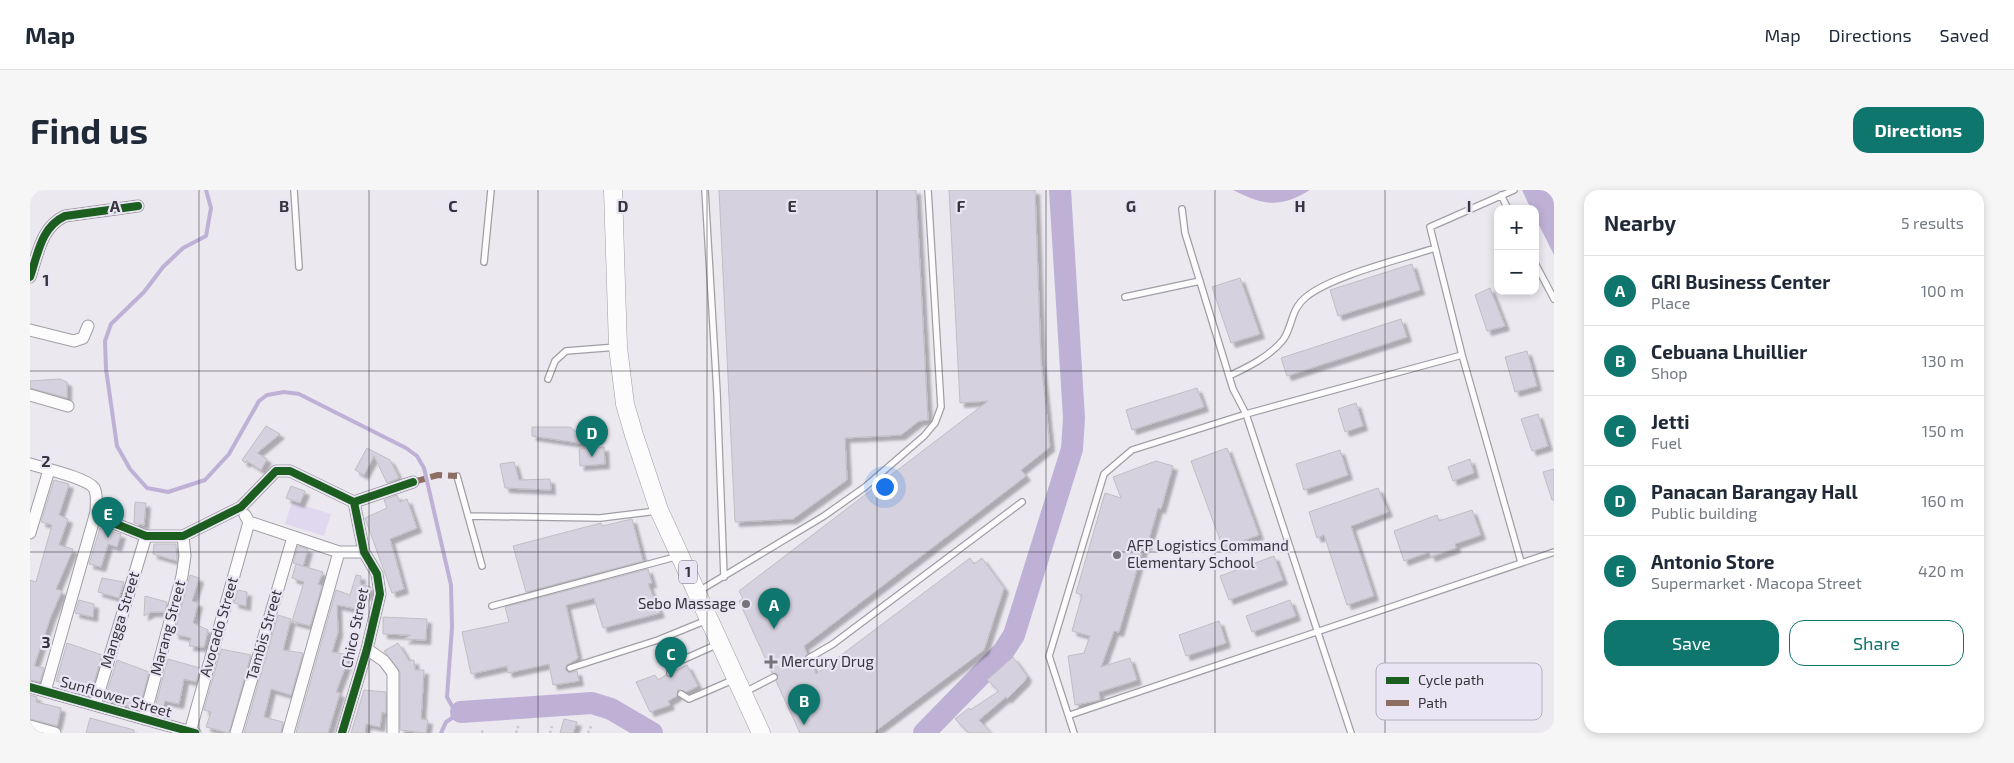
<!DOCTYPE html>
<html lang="en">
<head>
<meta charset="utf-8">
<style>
  :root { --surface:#fff; --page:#f6f6f7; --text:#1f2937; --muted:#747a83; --line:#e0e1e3; --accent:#0f766e }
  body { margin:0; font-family:"Exo 2",sans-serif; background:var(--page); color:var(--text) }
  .controls { position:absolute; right:15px; top:15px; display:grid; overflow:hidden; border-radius:10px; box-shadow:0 2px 8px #0003 }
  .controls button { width:45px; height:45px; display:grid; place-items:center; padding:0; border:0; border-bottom:1px solid var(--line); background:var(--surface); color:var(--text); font:25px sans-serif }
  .you { position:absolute; left:854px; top:296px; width:18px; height:18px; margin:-12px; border:4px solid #fff; border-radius:50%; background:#1a73e8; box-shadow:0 0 0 8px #1a73e833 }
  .badge { display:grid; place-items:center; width:32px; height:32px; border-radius:50%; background:var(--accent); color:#fff; font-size:16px; font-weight:700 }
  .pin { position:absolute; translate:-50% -41px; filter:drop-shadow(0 1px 2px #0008) }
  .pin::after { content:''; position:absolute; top:26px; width:18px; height:15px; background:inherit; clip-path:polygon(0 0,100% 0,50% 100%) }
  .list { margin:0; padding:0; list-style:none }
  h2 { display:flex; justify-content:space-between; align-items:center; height:65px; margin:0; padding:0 20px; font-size:21px }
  h2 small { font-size:16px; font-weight:400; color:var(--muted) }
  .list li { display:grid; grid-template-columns:32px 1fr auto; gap:15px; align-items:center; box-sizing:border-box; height:70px; padding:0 20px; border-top:1px solid var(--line) }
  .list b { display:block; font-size:19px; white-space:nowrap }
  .list p { margin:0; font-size:16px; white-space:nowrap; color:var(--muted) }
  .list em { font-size:16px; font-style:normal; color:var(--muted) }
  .actions { display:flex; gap:10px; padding:15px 20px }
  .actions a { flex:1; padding:11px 0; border:1px solid var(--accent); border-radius:15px; text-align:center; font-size:18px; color:var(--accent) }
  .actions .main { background:var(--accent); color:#fff }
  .map { position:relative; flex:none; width:1524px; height:543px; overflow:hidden; border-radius:15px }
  header { display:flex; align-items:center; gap:30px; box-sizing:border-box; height:70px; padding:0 25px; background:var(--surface); border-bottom:1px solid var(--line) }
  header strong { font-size:24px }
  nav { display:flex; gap:28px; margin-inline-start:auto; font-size:18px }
  .intro { display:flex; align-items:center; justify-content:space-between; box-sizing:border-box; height:120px; padding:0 30px }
  h1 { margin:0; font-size:35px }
  .button { padding:12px 22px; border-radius:15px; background:var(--accent); color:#fff; font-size:18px; font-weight:700 }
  main { display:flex; gap:30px; padding:0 30px }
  aside { flex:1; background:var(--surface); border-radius:15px; box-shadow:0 2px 8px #0003 }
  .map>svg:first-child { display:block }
</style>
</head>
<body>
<header>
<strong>Map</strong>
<nav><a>Map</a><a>Directions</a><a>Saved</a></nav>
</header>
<div class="intro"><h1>Find us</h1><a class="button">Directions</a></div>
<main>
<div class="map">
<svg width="1524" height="543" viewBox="0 0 1524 543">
  <defs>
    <filter id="shadow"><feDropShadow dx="4.5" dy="4.5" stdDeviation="1" flood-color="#0004"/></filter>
  </defs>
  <rect width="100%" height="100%" fill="#ebe8f0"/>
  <path fill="#dfd8ef" d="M262,312L301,324L294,346L255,334Z"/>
  <path fill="#bfb1d6" d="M1203,0H1280C1250,18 1234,16 1203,0Z
    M1492,0H1524V65L1505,27V19H1501Z"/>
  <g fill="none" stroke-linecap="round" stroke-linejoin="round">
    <path stroke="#bfb1d6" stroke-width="4" d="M176,0L181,18L176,46L153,58L133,77L114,102L81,134L75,151L76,179L87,256L100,279L117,298L138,302L175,290L199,264L229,211L237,205L254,202L269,204L376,258L387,266L394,278L421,395L422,437L417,507L422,516L431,522L416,532L411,543"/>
    <path stroke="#bfb1d6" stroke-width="22" d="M431,522L562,513L581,519L622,543
      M894,543L973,462L984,445L1042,259L1044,228L1030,0"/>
  </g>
  <path fill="#d6d1de" stroke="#c0bec3" filter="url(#shadow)" d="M689,0H886L898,230L889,231L871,245L815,248L817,290L763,329L705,332Z
    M919,0H1005L1011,171L1020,257L991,280L996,286L774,456L777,464L775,470L781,472L786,484L940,368L944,374L952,368L974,398L954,460L843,543H770L746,491L748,485L742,483L709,411L713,409L709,401L958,211L930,213Z
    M1382,74L1390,100L1308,126L1300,100Z
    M1210,88L1230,144L1201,153L1182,97Z
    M1460,98L1475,136L1457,141L1445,105Z
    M1371,129L1377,147L1257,186L1251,168Z
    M1497,161L1507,196L1485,202L1475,167Z
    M30,189L37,192V208L0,198V191Z
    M1167,198L1174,217L1102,240L1096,220Z
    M1326,213L1333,236L1315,242L1308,219Z
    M1508,224L1518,256L1502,261L1491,229Z
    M236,236L250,244L227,263L237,269L231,280L217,271L215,273L212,270Z
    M502,237H540L562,255L502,246Z
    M574,257L575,274L550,276L549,259Z
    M337,258L360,270L369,288L357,293L344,266L334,285L325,280Z
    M1197,258L1229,345L1193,358L1161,271Z
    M1310,260L1318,285L1274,300L1266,274Z
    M1440,269L1444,283L1423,291L1418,277Z
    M1126,271L1143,276L1131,319L1128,318L1117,356L1114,355L1089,442L1084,441L1071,477L1100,468L1107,490L1069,502L1070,510L1045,515L1038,466L1054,463L1060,446L1042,441L1052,405L1046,403L1075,303L1091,308L1083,287Z
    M484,272L489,290L520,289L521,300L475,298L470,274Z
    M1524,279V310H1522L1513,282Z
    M24,290L39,294L29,325L38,329L29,355L43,359L26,399L32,401L21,426L4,476L14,478L10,492L0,490V390L6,392L22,335L11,332Z
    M261,296L275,301L270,313L256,308Z
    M1348,298L1358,322L1321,336L1344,406L1317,415L1294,345L1287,348L1279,322Z
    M367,305L370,312L377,309L387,338L360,349L374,399L362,403L335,328L357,318L354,310Z
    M105,312L116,313L114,335L104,333Z
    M1442,320L1451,345L1425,354L1426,358L1401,367L1399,362L1374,371L1364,341L1407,325L1409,331Z
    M602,329L613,371L496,402L483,356L571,333L572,336Z
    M70,338L91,344L87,357L78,354L71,377L59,374Z
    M124,354H146L147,371L123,364Z
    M268,356L278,359L273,376L263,373Z
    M1244,366L1253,390L1199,410L1190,386Z
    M266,374L293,382L288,394L292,396L280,436L262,431L274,392L262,388Z
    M618,379L622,393L618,394L630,423L573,438L564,408L536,415L548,468L537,475L535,479L539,483L547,481L549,491L523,495L519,474L478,483L477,476L441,484L432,442L479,432L475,417Z
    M160,385L169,388L162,411L168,413L163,433L178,440L174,457L159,456L161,448L144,444Z
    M326,385L331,386L330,394L341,397L337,406L329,404L327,419L307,415L308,442L302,462L320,465L306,502L310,503L298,543H266L306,400L320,405Z
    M72,388L94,392L89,408L68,402Z
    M208,400L217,402L216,416L204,413Z
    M115,406L137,412L135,422H121L114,426Z
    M49,410L64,414L63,427L45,423Z
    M1260,410L1266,426L1222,442L1216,426Z
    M248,425L261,429L253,460L273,463L261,505L241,499L234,527L253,532L251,543H214Z
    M353,427L397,429L396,450L374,449L381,445L353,444Z
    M1189,431L1196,453L1156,466L1149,445Z
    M37,453L72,465L61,503L55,501L54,504L42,501L43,496L26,491Z
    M368,453L379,471L384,470L385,480H394L391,529L398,530L396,543L370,540V482L354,461Z
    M191,459L221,465L199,543L176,537L181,522L174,520Z
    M983,467L997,486L995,491L977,509L976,507L949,530L961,543H939L925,529L939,518L940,520L969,501L957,490Z
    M138,469L170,478L166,492L154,489L149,514L135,511L130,526L123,524Z
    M87,470L119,482L109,520L75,508Z
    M657,475L668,496L656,502L648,500L647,506L638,511L640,515L620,522L606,492L625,485L628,490L636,485L641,487L645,481Z
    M334,500L356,502V523L352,522L350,537L336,534L335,543H321Z
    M0,505L7,507L6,512L31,518L27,536L0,529Z
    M60,528L104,540V543H56Z
    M534,529L547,532L543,543H530Z"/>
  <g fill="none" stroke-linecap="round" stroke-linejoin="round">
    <g stroke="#a19ea5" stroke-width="8">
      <path id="service" d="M264,0L269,77
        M675,0L687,203L694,387
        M1484,0L1400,37L1432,165L1491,372
        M1471,5L1478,19
        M1152,19L1155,43L1203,199L1216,224L1321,543
        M454,72L461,0
        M1505,73L1524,109
        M1095,107L1170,91
        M1199,186C1218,177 1239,167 1253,150C1263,136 1260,120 1276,107C1301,86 1372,69 1405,58
        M518,189L525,171L536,161L587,157
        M427,286L452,376
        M438,326L570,328L627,321
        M669,401L794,326L835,297L894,246L905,233L911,217L898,0
        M462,416L649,366
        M779,468L803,454L992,312
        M540,478L628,450L677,430
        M640,483L641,475L688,454
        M715,502L744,487
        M651,504L659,509L705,489
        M1040,525L1524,362
        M1044,543L1019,466L1074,284L1102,260L1216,224L1432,165"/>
    </g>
    <g stroke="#a19ea5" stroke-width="13">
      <path id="minor" d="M0,87C8,64 11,37 35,26L108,16
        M0,140L44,151L53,148L58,136
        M0,205L38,216
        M0,274C13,278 57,288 64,298C68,305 66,315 66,322L15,501
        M66,322L86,334L116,346H153L211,317L246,281H260L324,312L383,292
        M215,325L219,332L309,362H334
        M0,343L19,280
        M337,459L354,471L363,483V543
        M0,497L165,543
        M65,515L116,346
        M114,529L152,386L155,366L153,346
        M0,536L25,543
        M160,542L219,332
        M206,543L263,347
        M258,543L309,362
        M312,543L337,459L350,404L347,384L334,362L324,312"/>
    </g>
    <g stroke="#a19ea5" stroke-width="19">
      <path id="trunk" d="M583,0L588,157L595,214L604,245L629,320L731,543"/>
    </g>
    <path stroke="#c9c8cb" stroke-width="2.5" stroke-dasharray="2.5 2.5" stroke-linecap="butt" d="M452,543L453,538
      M486,543L489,534
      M520,543L522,536
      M558,543L562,534"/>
    <use href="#service" stroke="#fcfcfd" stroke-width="5.5"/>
    <use href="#minor" stroke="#fcfcfd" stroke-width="11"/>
    <use href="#trunk" stroke="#fcfcfd" stroke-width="18"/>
    <path stroke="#8d6e63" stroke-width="6" stroke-dasharray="12 6" stroke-linecap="butt" d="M383,292L408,285L427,286"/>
    <g stroke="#eae5f4" stroke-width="11">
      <path id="cycleway" d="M0,87C8,64 11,37 35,26L108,16
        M66,322L86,334L116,346H153L211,317L246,281H260L324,312L383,292
        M0,497L165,543
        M312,543L337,459L350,404L347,384L334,362L324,312"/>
    </g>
    <use href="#cycleway" stroke="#1b5e20" stroke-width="8"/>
  </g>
  <path fill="none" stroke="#37353b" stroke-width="1" stroke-opacity="0.55" d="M169,0V543M339,0V543M508,0V543M677,0V543M847,0V543M1016,0V543M1185,0V543M1355,0V543M0,181H1524M0,362H1524"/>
  <g fill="#76747a" stroke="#eae5f4" stroke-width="2">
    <circle cx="1087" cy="365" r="5"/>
    <circle cx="716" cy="414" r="5"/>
    <path d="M738.5 464.5h5v5h5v5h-5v5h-5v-5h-5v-5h5z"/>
  </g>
  <g text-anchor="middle" stroke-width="4.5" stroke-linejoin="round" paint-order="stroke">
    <rect fill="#eae5f4" stroke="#6d6a72" stroke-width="1" x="649" y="370.5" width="18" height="23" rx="4"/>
    <g font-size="14" font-weight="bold" fill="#37353b">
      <text x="658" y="387">1</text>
    </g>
    <g font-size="15" fill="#37353b" stroke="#eae5f4" text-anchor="start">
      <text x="1097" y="361">AFP Logistics Command<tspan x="1097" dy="17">Elementary School</tspan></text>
      <text x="706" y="419" text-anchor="end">Sebo Massage</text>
      <text x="751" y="477">Mercury Drug</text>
    </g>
    <g font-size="15" fill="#37353b" stroke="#eae5f4">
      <text transform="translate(90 430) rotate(-73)" y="5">Mangga Street</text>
      <text transform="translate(189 437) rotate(-74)" y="5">Avocado Street</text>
      <text transform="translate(138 438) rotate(-75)" y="5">Marang Street</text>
      <text transform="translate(325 438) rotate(-78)" y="5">Chico Street</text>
      <text transform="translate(234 445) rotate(-74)" y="5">Tambis Street</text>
      <text transform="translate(86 507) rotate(16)" y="5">Sunflower Street</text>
    </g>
  </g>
  <rect x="1346" y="473" width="166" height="57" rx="8" fill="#eae5f4" stroke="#b4b0bc" stroke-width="1"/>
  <rect x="1356" y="487" width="23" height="7" fill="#1b5e20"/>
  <rect x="1356" y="510" width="23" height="6" fill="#8d6e63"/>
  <g font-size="14" fill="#37353b">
    <text x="1388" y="495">Cycle path</text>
    <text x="1388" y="518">Path</text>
  </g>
  <g font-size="16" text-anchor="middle" font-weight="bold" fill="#37353b" stroke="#eae5f4" stroke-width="4.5" stroke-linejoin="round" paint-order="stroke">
    <text x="85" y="22">A</text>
    <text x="254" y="22">B</text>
    <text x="423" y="22">C</text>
    <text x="593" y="22">D</text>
    <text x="762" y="22">E</text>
    <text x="931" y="22">F</text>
    <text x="1101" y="22">G</text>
    <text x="1270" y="22">H</text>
    <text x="1439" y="22">I</text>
    <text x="16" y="96">1</text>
    <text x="16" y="277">2</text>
    <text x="16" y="458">3</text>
  </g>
</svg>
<div class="controls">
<button>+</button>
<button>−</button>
</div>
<div class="you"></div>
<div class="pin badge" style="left:744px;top:439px">A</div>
<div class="pin badge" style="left:774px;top:535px">B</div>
<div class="pin badge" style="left:641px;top:488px">C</div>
<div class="pin badge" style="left:562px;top:267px">D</div>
<div class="pin badge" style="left:78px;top:348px">E</div>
</div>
<aside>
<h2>Nearby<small>5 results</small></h2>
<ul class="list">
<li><span class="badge">A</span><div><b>GRI Business Center</b><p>Place</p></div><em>100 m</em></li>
<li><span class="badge">B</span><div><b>Cebuana Lhuillier</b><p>Shop</p></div><em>130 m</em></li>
<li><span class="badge">C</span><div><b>Jetti</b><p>Fuel</p></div><em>150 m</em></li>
<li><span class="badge">D</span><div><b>Panacan Barangay Hall</b><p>Public building</p></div><em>160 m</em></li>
<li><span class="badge">E</span><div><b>Antonio Store</b><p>Supermarket · Macopa Street</p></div><em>420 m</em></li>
</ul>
<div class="actions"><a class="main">Save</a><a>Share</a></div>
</aside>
</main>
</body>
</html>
